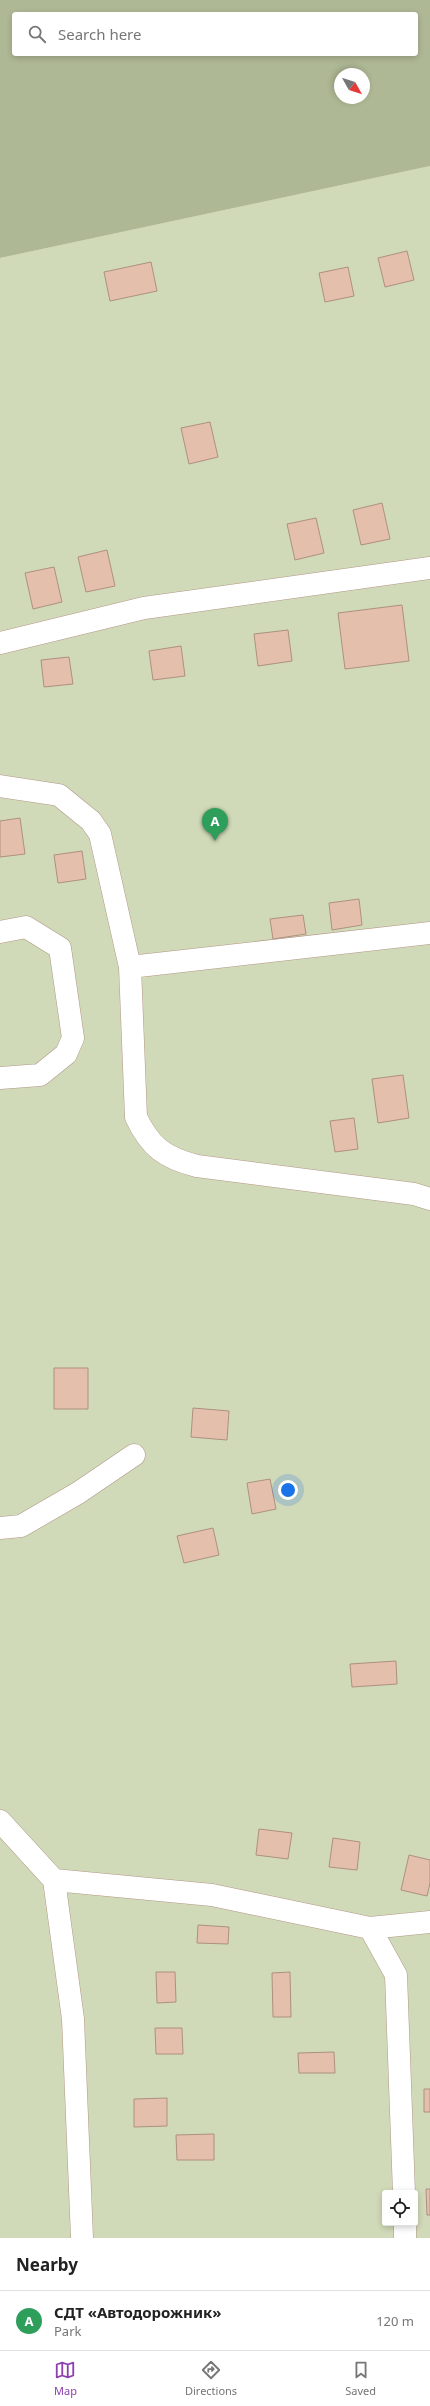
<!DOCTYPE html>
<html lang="en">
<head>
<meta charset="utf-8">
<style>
  :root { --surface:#fff; --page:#f6f6f6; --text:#222; --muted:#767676; --line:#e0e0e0; --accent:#8f40b0 }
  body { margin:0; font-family:"Noto Sans",sans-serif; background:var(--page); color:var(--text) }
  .controls { position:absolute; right:12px; bottom:12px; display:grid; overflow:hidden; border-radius:4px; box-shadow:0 2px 6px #0003 }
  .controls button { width:36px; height:36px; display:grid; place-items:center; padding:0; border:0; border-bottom:1px solid var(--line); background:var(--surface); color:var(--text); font:20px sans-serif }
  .compass { position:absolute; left:334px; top:68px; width:36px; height:36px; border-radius:50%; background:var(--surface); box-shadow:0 2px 6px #0003; rotate:129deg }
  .you { position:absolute; left:288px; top:1490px; width:14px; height:14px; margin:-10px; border:3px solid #fff; border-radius:50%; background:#1a73e8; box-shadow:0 0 0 6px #1a73e833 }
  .badge { display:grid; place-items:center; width:26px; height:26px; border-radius:50%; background:var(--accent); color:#fff; font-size:13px; font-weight:700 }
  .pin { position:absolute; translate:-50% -33px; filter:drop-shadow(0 1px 2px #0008) }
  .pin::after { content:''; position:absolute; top:21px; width:14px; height:12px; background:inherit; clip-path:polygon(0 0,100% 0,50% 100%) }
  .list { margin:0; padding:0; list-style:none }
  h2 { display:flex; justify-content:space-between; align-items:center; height:52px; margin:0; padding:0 16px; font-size:17px }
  h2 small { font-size:13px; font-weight:400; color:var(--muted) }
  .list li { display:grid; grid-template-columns:26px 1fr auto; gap:12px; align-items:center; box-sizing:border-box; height:60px; padding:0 16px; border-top:1px solid var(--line) }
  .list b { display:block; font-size:15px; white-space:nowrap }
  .list p { margin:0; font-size:13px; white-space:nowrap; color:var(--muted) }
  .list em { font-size:13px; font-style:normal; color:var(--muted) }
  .icon { flex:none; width:22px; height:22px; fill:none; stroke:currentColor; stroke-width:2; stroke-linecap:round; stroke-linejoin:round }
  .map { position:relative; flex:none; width:430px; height:2238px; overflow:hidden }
  .search { position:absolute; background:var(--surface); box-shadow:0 2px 6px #0003; left:12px; right:12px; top:12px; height:44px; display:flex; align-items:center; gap:10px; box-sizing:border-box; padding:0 14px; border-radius:4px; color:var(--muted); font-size:15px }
  .sheet { height:112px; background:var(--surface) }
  nav { display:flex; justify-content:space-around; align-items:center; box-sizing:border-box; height:56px; border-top:1px solid var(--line); background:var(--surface); font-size:11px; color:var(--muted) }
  nav a { display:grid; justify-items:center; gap:2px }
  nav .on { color:var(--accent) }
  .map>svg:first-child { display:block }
</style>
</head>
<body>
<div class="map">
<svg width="430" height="2238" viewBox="0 0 430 2238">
  <rect width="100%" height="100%" fill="#ffe6d8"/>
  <path fill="#d0d9b8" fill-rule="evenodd" d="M430,166V2238H0V258ZM385,2193H415V2223H385Z"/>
  <path fill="#afb895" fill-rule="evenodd" d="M0,0H430V166L0,258ZM14,14H416V54H14ZM340,74H364V98H340Z"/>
  <path fill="#e4c0ac" stroke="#ae9081" d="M407,251L414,280L385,287L378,258Z
    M151,262L157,291L110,301L104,272Z
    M348,267L354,296L325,302L319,273Z
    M210,422L218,457L189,464L181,428Z
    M382,503L390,539L361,545L353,510Z
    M316,518L324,553L295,560L287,524Z
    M107,550L115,586L86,592L78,557Z
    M54,567L62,602L33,609L25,573Z
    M402,605L409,661L345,669L338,613Z
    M288,630L292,661L258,666L254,634Z
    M181,646L185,676L153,680L149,651Z
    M69,657L73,684L44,687L41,660Z
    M20,818L25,854L0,857V821Z
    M82,851L86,879L58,883L54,855Z
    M359,899L362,925L332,930L329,903Z
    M303,915L306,934L273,939L270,919Z
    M403,1075L409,1118L378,1123L372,1079Z
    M354,1118L358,1149L335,1152L330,1121Z
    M54,1368H88V1409H54Z
    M193,1408L229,1411L227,1440L191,1437Z
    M270,1479L276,1509L252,1514L247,1483Z
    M213,1528L219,1555L184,1563L177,1536Z
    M396,1661L397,1684L352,1687L350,1664Z
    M259,1829L292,1833L288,1859L256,1855Z
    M333,1838L360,1842L357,1870L329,1867Z
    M409,1855L430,1860V1883L427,1896L401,1890Z
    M198,1925L229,1927L228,1944L197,1943Z
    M156,1972H175L176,2002L157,2003Z
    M290,1972L291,2017H273L272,1973Z
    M155,2028H182L183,2054H156Z
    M334,2052L335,2073H299L298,2053Z
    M424,2089H430V2112H424Z
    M167,2098V2126L134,2127V2099Z
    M214,2134V2160H177L176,2135Z
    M426,2189H430V2215H427Z"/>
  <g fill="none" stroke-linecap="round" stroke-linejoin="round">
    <g stroke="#b49787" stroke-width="23">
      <path id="minor" d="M0,643L144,608L430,568
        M0,786L59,795L91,821L100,834L130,967L136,1117C150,1147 165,1158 197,1166L414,1194L430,1199
        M0,932L26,927L60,948L73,1038L66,1054L40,1075L0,1078
        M130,967L430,933
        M0,1528L21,1526L78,1493L134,1455
        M0,1821L54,1880L212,1895L370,1928L430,1922
        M54,1880L73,2019L82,2238
        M370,1928L396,1975L404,2193
        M405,2223V2238"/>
    </g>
    <use href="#minor" stroke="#fff" stroke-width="22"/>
  </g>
</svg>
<div class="controls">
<button><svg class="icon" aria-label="locate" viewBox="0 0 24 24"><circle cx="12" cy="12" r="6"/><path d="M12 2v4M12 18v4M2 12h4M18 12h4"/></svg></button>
</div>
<svg class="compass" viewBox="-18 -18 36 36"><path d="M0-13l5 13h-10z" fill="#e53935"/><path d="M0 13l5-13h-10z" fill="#767676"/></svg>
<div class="you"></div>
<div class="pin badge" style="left:215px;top:841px;background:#2e9e5b">A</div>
<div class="search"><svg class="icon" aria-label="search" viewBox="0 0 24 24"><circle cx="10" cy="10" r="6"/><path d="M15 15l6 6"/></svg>Search here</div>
</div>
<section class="sheet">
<h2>Nearby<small></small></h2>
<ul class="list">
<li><span class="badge" style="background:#2e9e5b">A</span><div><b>СДТ «Автодорожник»</b><p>Park</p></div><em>120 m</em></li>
</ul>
</section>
<nav>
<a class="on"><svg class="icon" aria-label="map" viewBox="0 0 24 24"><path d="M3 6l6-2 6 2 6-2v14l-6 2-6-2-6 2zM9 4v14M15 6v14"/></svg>Map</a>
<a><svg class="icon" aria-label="directions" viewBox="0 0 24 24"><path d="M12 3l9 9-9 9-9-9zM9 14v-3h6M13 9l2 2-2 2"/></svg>Directions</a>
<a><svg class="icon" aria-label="saved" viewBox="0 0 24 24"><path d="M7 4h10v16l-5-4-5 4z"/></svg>Saved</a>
</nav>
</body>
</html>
